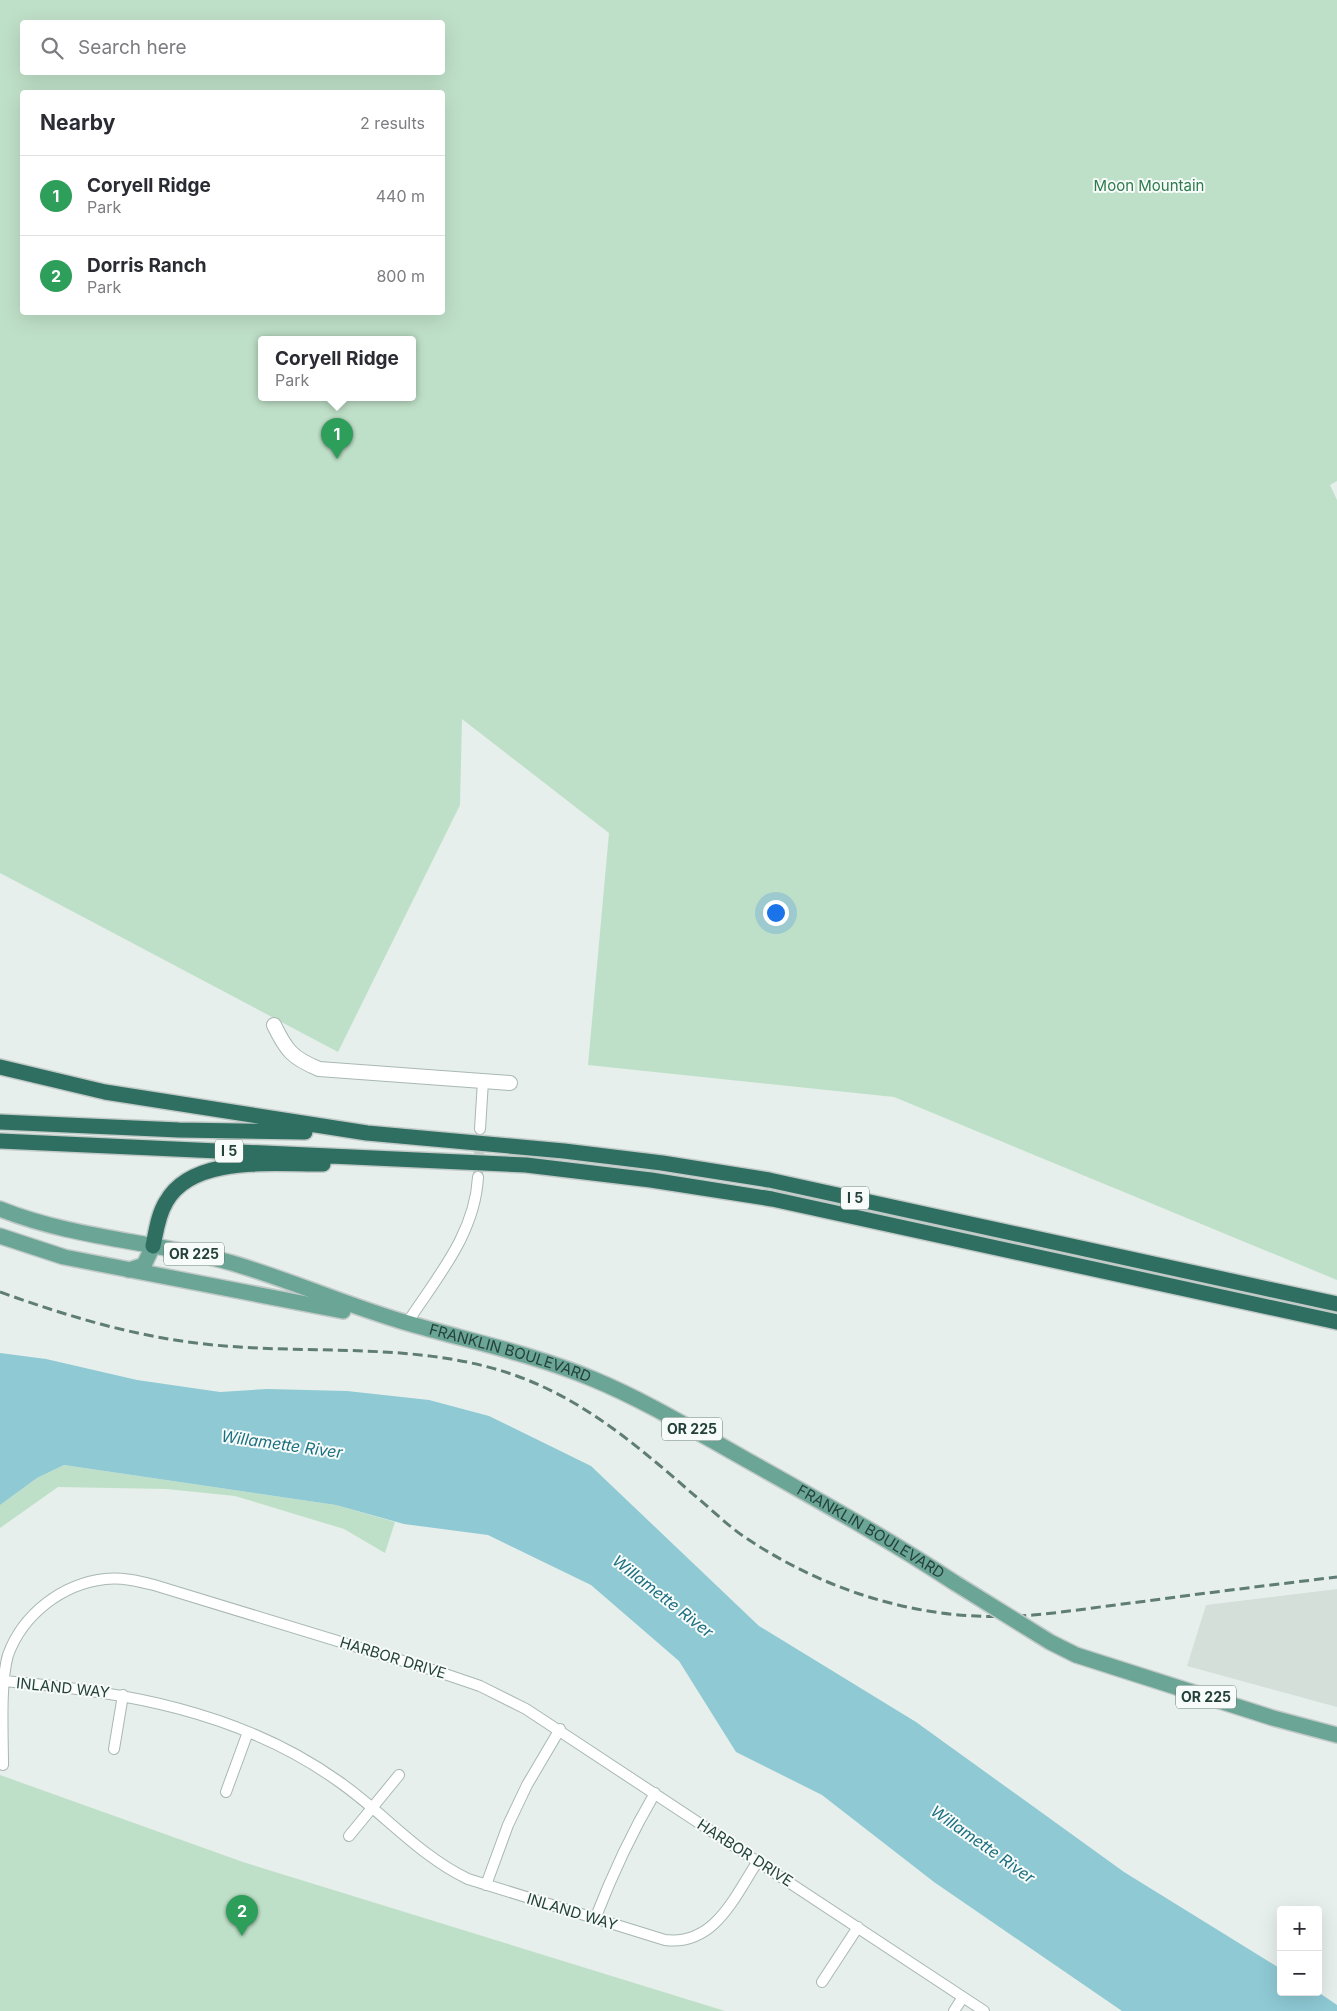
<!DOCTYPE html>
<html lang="en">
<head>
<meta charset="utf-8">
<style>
  :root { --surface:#fff; --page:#f2f2f3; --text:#2b2b33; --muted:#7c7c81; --line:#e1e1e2; --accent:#855347 }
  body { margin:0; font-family:Inter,sans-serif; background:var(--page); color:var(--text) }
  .controls { position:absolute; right:15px; bottom:15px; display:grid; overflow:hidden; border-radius:5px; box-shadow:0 5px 20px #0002 }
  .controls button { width:45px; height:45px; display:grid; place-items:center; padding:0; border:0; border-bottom:1px solid var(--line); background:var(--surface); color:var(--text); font:25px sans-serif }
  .you { position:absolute; left:775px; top:912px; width:18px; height:18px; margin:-12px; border:4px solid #fff; border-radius:50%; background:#1a73e8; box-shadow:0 0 0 8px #1a73e833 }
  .badge { display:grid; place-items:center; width:32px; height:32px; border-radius:50%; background:var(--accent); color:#fff; font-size:16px; font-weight:700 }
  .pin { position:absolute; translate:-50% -41px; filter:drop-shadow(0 1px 2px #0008) }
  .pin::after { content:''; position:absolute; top:26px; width:18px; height:15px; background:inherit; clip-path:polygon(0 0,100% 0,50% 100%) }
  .popup { position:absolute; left:258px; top:336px; width:158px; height:65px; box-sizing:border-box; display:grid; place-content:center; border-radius:5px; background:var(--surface); filter:drop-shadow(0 1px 4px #0005); font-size:16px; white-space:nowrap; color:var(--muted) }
  .popup b { font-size:19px; color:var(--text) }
  .popup::after { content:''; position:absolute; left:50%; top:100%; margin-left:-10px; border:10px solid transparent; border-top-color:var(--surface) }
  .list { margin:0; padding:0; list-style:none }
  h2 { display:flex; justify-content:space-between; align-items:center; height:65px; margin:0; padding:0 20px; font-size:21px }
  h2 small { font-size:16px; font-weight:400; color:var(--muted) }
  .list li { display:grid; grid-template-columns:32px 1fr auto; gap:15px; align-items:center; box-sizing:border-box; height:80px; padding:0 20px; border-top:1px solid var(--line) }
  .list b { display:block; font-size:19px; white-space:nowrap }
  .list p { margin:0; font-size:16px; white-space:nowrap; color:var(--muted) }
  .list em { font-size:16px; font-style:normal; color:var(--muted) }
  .icon { flex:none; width:28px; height:28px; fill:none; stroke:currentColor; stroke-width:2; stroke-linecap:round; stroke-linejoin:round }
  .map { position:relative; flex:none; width:1337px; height:2011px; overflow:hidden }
  .search { position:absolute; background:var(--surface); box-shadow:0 5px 20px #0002; left:20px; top:20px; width:425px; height:55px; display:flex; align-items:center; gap:12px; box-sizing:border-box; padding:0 18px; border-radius:5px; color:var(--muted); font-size:19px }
  .panel { position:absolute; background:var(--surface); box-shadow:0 5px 20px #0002; left:20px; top:90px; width:425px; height:225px; border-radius:5px }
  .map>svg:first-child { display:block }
</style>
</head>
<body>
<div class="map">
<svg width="1337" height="2011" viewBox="0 0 1337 2011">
  <rect width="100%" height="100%" fill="#e6efeb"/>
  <path fill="#d4dfda" d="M1337,1589V1707L1187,1666L1206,1605Z"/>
  <path fill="#bfe0c8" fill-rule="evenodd" d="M0,0H1337V481L1330,485L1337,500V1280L894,1097L588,1065L609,833L462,719L460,805L338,1052L0,873ZM22,22H442V72H22ZM22,92H442V312H22ZM262,340H412V398H262Z
    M64,1465L336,1505L395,1522L385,1553L344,1529L235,1496L166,1489L58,1487L0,1528V1505L37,1478Z
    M0,1775L243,1862L725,2011H0Z"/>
  <path fill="#8ec9d4" d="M0,1353L46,1359L137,1380L220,1392L267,1389L347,1391L429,1400L489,1416L591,1466L759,1626L916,1722L1124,1872L1281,1969V1992H1318L1337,2005V2011H1122L934,1882L822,1795L736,1752L679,1661L591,1585L488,1535L404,1524L336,1505L64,1465L37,1478L0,1505Z"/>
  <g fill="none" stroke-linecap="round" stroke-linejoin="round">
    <path stroke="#bfccc8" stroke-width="10" stroke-dasharray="10 5" stroke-linecap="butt" d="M478,1177L480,1137"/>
    <g stroke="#a8b8b2" stroke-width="12">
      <path id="minor" d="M480,1129L483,1081
        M407,1323C437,1277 475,1234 478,1177
        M4,1681C121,1691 240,1711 338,1781C383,1812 418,1855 468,1879L665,1940C715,1946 734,1897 758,1861
        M114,1749L123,1695
        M3,1765C3,1735 0,1683 8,1655C23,1614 62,1584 105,1579C121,1577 138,1581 154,1585L439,1672L480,1686L526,1709L984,2011
        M226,1792L248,1732
        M349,1836L399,1775
        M486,1885L508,1825L527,1785L560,1729
        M595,1919C612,1875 631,1834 655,1793
        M822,1982L858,1927
        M954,2011L963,1997"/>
    </g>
    <g stroke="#a8b8b2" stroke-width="16">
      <path id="tertiary" d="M274,1025C286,1050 292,1058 319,1069L510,1083"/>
    </g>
    <g stroke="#c2cac8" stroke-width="18">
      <g id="primary">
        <path id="s1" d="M0,1209C75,1239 155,1241 232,1263C290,1280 346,1305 404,1322C469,1341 530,1353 593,1379C646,1401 695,1431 745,1459C816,1499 887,1538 955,1583"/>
        <path d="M0,1236L64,1257L343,1311"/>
        <path d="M129,1270L144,1265L153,1246"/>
        <path d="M1076,1655L1273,1718L1337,1735"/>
      </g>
    </g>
    <g stroke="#c2cac8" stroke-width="18">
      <path id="motorway" d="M0,1067L105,1092L367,1133L564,1151L662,1163L769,1180L1337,1304
        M0,1122L179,1130L305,1132
        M0,1141L526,1165L651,1180L772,1199L1337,1322
        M153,1246C156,1232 158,1215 166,1202C192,1154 277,1165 323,1164"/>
    </g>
    <use href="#minor" stroke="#fff" stroke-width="10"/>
    <use href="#tertiary" stroke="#fff" stroke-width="14"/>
    <use href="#primary" stroke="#6aa596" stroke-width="15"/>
    <use href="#motorway" stroke="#2f6f62" stroke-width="15"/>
    <path stroke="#5f7d75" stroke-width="3" stroke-dasharray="10 5" stroke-linecap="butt" d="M0,1292C70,1317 139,1338 214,1345C315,1355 420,1341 517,1376C586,1401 640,1448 694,1495C710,1508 726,1524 743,1536C829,1594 929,1624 1033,1615C1068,1612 1104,1606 1139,1602C1205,1593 1271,1585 1337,1577"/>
    <g stroke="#c2cac8" stroke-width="18" stroke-linecap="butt">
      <path id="primary-bridge" d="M955,1583L1050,1642L1076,1655"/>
    </g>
    <use href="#primary-bridge" stroke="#6aa596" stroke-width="15"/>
  </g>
  <g text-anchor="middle" stroke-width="4" stroke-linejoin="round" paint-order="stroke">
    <g fill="#f7fbf9" stroke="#637a73" stroke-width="1">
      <rect x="215" y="1139.5" width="28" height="23" rx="4"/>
      <rect x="841" y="1186.5" width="28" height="23" rx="4"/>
      <rect x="164" y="1242.5" width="60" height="23" rx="4"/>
      <rect x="662" y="1417.5" width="60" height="23" rx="4"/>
      <rect x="1176" y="1685.5" width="60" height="23" rx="4"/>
    </g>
    <g font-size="14" font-weight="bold" fill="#24423a">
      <text x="229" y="1156">I 5</text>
      <text x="855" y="1203">I 5</text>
      <text x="194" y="1259">OR 225</text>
      <text x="692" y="1434">OR 225</text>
      <text x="1206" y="1702">OR 225</text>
    </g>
    <g font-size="15" fill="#2d7a4b" stroke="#f7fbf9">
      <text x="1149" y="191">Moon Mountain</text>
    </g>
    <g font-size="15" fill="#24423a" stroke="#f7fbf9">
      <text dy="5" stroke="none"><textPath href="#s1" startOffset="531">FRANKLIN BOULEVARD</textPath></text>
      <text dy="5" stroke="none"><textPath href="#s1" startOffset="935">FRANKLIN BOULEVARD</textPath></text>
      <text transform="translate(393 1658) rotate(17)" y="5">HARBOR DRIVE</text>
      <text transform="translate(63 1688) rotate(6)" y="5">INLAND WAY</text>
      <text transform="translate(745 1853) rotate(33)" y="5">HARBOR DRIVE</text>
      <text transform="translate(572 1912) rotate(17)" y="5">INLAND WAY</text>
    </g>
    <g font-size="16" font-style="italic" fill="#1c6f80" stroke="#f7fbf9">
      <text transform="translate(282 1444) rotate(8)" y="6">Willamette River</text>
      <text transform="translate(663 1596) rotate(38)" y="6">Willamette River</text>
      <text transform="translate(983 1844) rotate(35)" y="6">Willamette River</text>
    </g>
  </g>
</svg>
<div class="controls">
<button>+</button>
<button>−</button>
</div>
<div class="you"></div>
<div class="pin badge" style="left:337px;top:459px;background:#2e9e5b">1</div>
<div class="popup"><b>Coryell Ridge</b>Park</div>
<div class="pin badge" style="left:242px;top:1936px;background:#2e9e5b">2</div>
<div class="search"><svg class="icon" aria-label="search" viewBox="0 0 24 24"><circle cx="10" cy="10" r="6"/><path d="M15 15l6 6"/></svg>Search here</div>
<section class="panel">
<h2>Nearby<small>2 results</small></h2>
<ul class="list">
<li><span class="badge" style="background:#2e9e5b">1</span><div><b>Coryell Ridge</b><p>Park</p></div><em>440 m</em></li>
<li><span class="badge" style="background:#2e9e5b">2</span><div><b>Dorris Ranch</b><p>Park</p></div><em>800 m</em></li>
</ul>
</section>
</div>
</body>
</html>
